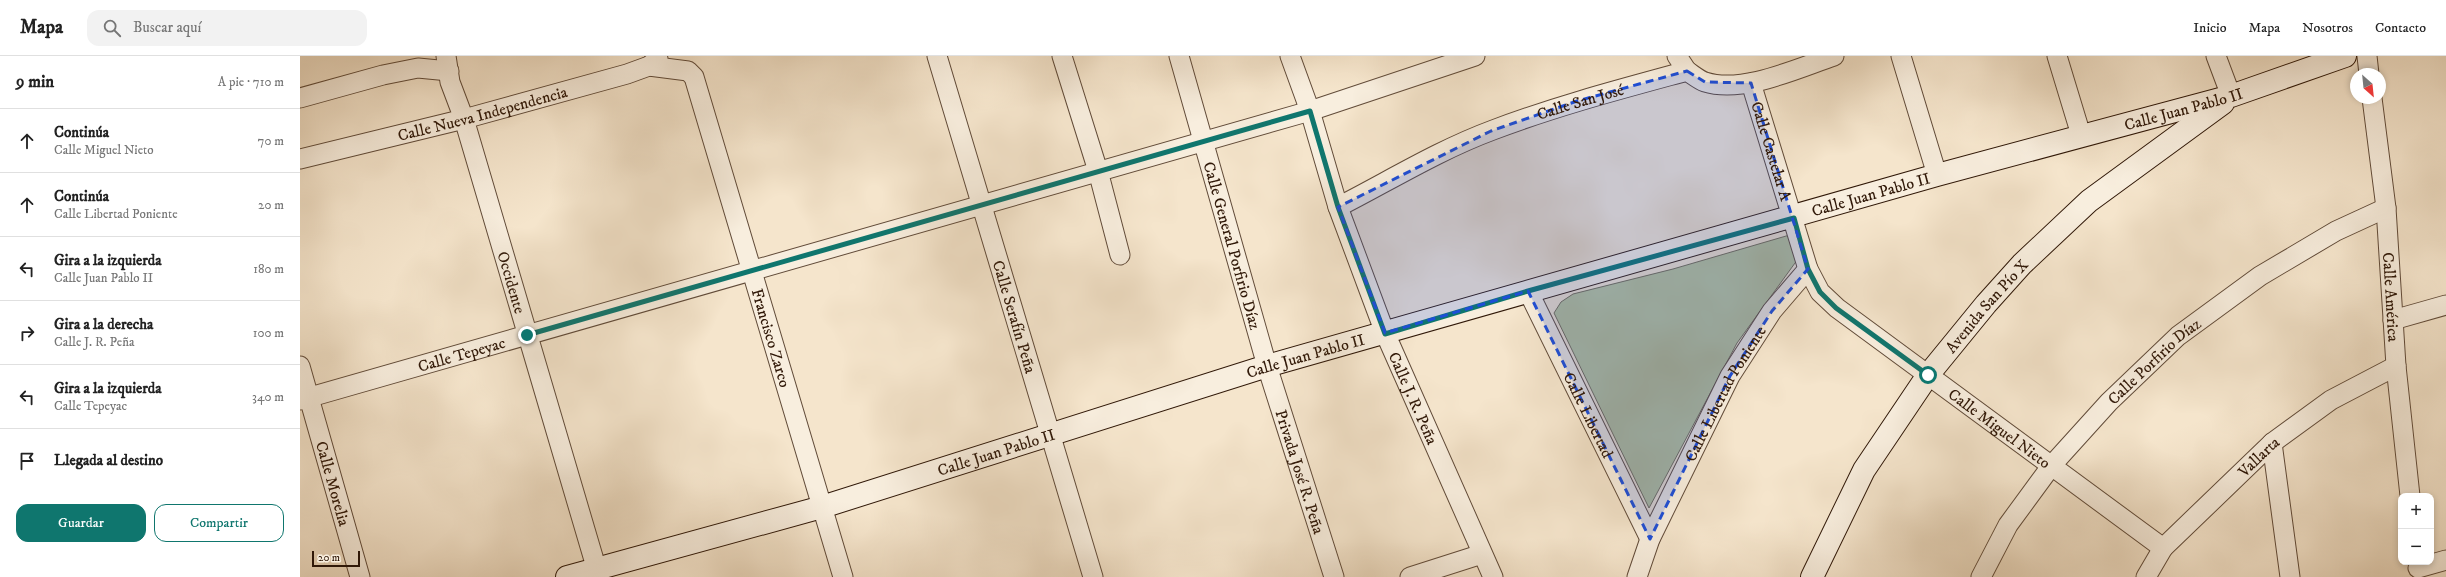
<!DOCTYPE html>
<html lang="es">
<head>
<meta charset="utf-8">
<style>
  :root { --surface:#fff; --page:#f2f2f2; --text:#222; --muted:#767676; --line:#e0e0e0; --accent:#0f766e }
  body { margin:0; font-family:"IM FELL DW Pica",serif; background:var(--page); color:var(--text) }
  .controls { position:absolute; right:12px; bottom:12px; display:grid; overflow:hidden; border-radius:8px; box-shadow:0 2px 6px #0003 }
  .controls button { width:36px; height:36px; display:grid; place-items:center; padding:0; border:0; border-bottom:1px solid var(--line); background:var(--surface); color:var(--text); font:20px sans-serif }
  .compass { position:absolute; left:2050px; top:12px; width:36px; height:36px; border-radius:50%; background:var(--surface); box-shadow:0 2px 6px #0003; rotate:153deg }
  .scale { position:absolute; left:12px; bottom:10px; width:48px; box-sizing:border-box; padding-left:4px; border:2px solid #301808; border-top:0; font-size:11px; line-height:14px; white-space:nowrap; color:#301808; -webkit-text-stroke:3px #f8eede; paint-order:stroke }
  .stop { position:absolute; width:12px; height:12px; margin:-9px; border:3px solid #0f766e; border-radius:50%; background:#fff }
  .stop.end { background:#0f766e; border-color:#fff; box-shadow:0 1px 4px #0008 }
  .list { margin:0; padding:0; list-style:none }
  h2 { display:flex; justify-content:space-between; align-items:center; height:52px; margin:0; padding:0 16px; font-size:17px }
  h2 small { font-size:13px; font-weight:400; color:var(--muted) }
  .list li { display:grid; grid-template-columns:26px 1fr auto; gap:12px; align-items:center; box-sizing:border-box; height:64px; padding:0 16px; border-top:1px solid var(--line) }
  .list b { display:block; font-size:15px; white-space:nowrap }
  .list p { margin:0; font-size:13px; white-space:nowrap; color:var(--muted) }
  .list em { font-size:13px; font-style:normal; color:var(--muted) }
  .actions { display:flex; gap:8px; padding:12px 16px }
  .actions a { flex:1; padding:9px 0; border:1px solid var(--accent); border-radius:12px; text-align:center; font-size:14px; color:var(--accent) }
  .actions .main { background:var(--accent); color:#fff }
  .icon { flex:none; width:22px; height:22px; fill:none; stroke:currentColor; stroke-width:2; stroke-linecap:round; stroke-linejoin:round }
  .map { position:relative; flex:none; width:2146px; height:521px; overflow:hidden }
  header { display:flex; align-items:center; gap:24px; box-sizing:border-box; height:56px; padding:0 20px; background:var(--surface); border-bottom:1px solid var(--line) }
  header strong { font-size:19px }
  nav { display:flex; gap:22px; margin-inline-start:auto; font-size:14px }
  .search { width:280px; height:36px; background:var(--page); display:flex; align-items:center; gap:10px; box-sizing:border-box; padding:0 14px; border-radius:12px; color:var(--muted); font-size:15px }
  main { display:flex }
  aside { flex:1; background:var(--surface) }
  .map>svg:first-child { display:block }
</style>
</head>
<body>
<header>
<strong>Mapa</strong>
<div class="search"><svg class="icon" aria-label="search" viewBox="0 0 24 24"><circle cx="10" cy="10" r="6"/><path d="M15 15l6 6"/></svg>Buscar aquí</div>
<nav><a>Inicio</a><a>Mapa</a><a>Nosotros</a><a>Contacto</a></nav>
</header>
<main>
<aside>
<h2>9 min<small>A pie · 710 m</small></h2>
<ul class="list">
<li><svg class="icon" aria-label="ahead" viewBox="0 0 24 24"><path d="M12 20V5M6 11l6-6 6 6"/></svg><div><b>Continúa</b><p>Calle Miguel Nieto</p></div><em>70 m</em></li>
<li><svg class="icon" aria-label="ahead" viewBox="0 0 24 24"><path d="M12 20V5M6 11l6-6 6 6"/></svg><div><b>Continúa</b><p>Calle Libertad Poniente</p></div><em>20 m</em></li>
<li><svg class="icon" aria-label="left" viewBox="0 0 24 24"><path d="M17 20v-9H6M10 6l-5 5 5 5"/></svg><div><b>Gira a la izquierda</b><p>Calle Juan Pablo II</p></div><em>180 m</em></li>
<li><svg class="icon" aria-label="right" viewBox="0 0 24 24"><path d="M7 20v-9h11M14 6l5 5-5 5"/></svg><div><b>Gira a la derecha</b><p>Calle J. R. Peña</p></div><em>100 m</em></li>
<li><svg class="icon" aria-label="left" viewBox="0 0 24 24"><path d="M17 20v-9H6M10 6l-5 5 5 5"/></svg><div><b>Gira a la izquierda</b><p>Calle Tepeyac</p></div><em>340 m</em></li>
<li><svg class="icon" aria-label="arrive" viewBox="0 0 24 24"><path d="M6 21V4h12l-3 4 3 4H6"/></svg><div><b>Llegada al destino</b></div></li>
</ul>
<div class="actions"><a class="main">Guardar</a><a>Compartir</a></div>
</aside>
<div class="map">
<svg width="2146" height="521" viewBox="0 0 2146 521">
  <rect width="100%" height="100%" fill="#f5e5cc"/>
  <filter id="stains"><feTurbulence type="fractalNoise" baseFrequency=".005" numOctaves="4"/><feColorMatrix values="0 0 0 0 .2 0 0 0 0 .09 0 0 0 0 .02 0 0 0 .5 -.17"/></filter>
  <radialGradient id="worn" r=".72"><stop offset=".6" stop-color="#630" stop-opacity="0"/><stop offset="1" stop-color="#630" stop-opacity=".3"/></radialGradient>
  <path fill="#bbc598" stroke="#766e50" d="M1493,178L1503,196L1437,287L1349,452L1254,257L1261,246L1273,238L1373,213Z"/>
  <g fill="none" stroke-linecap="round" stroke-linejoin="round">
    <g stroke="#614b39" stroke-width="21">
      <g id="street">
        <path id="s1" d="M146,0L150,26L164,63L299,521"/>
        <path id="s2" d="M637,0L793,521"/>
        <path d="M762,0L798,115L820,199"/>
        <path id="s3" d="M879,0L967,310L1034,521"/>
        <path id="s4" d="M990,0L1010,55L1038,151L1085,277L1193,521"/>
        <path d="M1377,0L1387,15"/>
        <path d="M1601,0L1637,119"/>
        <path d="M1757,0L1781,79"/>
        <path d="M1916,0L1931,40"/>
        <path d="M2067,0L2069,18"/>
        <path id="s5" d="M349,10L388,15L394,21L543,521"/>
        <path id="s6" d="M1451,27L1508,213L1520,236L1537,252L1863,492"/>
        <path d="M0,42L83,19L118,12L149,15"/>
        <path id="s7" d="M2072,42L2086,152L2096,310L2110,440"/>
        <path id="s8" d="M0,103L164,63L327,18L349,10L358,3"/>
        <path id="s9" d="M1038,151C1089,125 1139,94 1193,74C1256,50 1321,33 1387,15C1392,18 1399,24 1405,26C1443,38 1498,12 1534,0"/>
        <path id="s10" d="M1228,235L1350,483"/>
        <path d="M2093,264L2146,249"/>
        <path id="s11" d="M0,310L60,521"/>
        <path id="s12" d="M0,344L1010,55L1175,0"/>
        <path d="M1972,387L1990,521"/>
        <path d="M2118,512L2146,504"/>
        <path d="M1110,521L1182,498"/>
        <path id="s13" d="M1337,521L1350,483L1430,320L1472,255L1508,213"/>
        <path id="s14" d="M1681,521L1708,469L1752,409L1809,346L1878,280L1960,220L2036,175L2086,152"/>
        <path id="s15" d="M1846,521L1863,492L1972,387L2031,344L2096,310"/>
      </g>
    </g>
    <g stroke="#301808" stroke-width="24">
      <g id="secondary">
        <path id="s16" d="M267,521L522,451L967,310L1637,119L1931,40L2045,0"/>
        <path id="s17" d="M1512,521L1564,414L1628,319L1686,248L1722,208L1789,145L1923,47"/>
      </g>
    </g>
    <use href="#street" stroke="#f8eede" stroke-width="19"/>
    <use href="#secondary" stroke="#f8eede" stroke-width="22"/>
  </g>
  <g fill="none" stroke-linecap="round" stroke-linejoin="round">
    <path stroke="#0f766e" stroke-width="5" d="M227,279L1010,55L1038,151L1085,278L1228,235L1494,162L1508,213L1520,236L1536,252L1628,319"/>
  </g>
  <path fill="#1d4ed8" fill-opacity="0.2" stroke="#1d4ed8" stroke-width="3" stroke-dasharray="8 5" stroke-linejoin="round" d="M1387,15L1405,26L1451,27L1508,213L1472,255L1430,320L1350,483L1228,235L1085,277L1038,151L1191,75L1277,45Z"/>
  <g text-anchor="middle" stroke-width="4" stroke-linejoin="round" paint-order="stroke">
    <g font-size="16" fill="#301808" stroke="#f8eede">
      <text dy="6" stroke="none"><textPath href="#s9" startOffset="265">Calle San José</textPath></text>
      <text dy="6" stroke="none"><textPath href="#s16" startOffset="1683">Calle Juan Pablo II</textPath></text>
      <text dy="6" stroke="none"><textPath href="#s8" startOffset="188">Calle Nueva Independencia</textPath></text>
      <text dy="6" stroke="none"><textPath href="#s6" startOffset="71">Calle Castelar A</textPath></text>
      <text dy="6" stroke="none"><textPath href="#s16" startOffset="1359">Calle Juan Pablo II</textPath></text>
      <text dy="6" stroke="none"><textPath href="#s3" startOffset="197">Calle General Porfirio Díaz</textPath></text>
      <text dy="6" stroke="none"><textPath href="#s1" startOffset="236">Occidente</textPath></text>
      <text dy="6" stroke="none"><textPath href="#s7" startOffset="200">Calle América</textPath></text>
      <text dy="6" stroke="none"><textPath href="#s17" startOffset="324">Avenida San Pío X</textPath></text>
      <text dy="6" stroke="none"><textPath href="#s2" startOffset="272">Calle Serafín Peña</textPath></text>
      <text dy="6" stroke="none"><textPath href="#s5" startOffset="320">Francisco Zarco</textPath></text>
      <text dy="6" stroke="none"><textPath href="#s12" startOffset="168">Calle Tepeyac</textPath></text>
      <text dy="6" stroke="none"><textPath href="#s16" startOffset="771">Calle Juan Pablo II</textPath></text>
      <text dy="6" stroke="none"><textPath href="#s14" startOffset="279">Calle Porfirio Díaz</textPath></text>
      <text dy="6" stroke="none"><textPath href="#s13" startOffset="204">Calle Libertad Poniente</textPath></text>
      <text dy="6" stroke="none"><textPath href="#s4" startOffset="364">Calle J. R. Peña</textPath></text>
      <text dy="6" stroke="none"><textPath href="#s10" startOffset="138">Calle Libertad</textPath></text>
      <text dy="6" stroke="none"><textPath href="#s6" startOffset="446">Calle Miguel Nieto</textPath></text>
      <text dy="6" stroke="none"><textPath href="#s16" startOffset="447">Calle Juan Pablo II</textPath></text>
      <text dy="6" stroke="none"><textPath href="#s15" startOffset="166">Vallarta</textPath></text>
      <text dy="6" stroke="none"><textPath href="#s3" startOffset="433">Privada José R. Peña</textPath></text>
      <text dy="6" stroke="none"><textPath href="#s11" startOffset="122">Calle Morelia</textPath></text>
    </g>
  </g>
  <rect width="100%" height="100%" filter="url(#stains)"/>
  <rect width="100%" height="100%" fill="url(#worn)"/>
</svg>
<div class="controls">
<button>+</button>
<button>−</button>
</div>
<svg class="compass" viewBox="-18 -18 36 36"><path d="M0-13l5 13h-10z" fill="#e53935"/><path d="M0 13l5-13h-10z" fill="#767676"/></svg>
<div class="scale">20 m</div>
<div class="stop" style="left:1628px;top:319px"></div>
<div class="stop end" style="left:227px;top:279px"></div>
</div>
</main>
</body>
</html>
